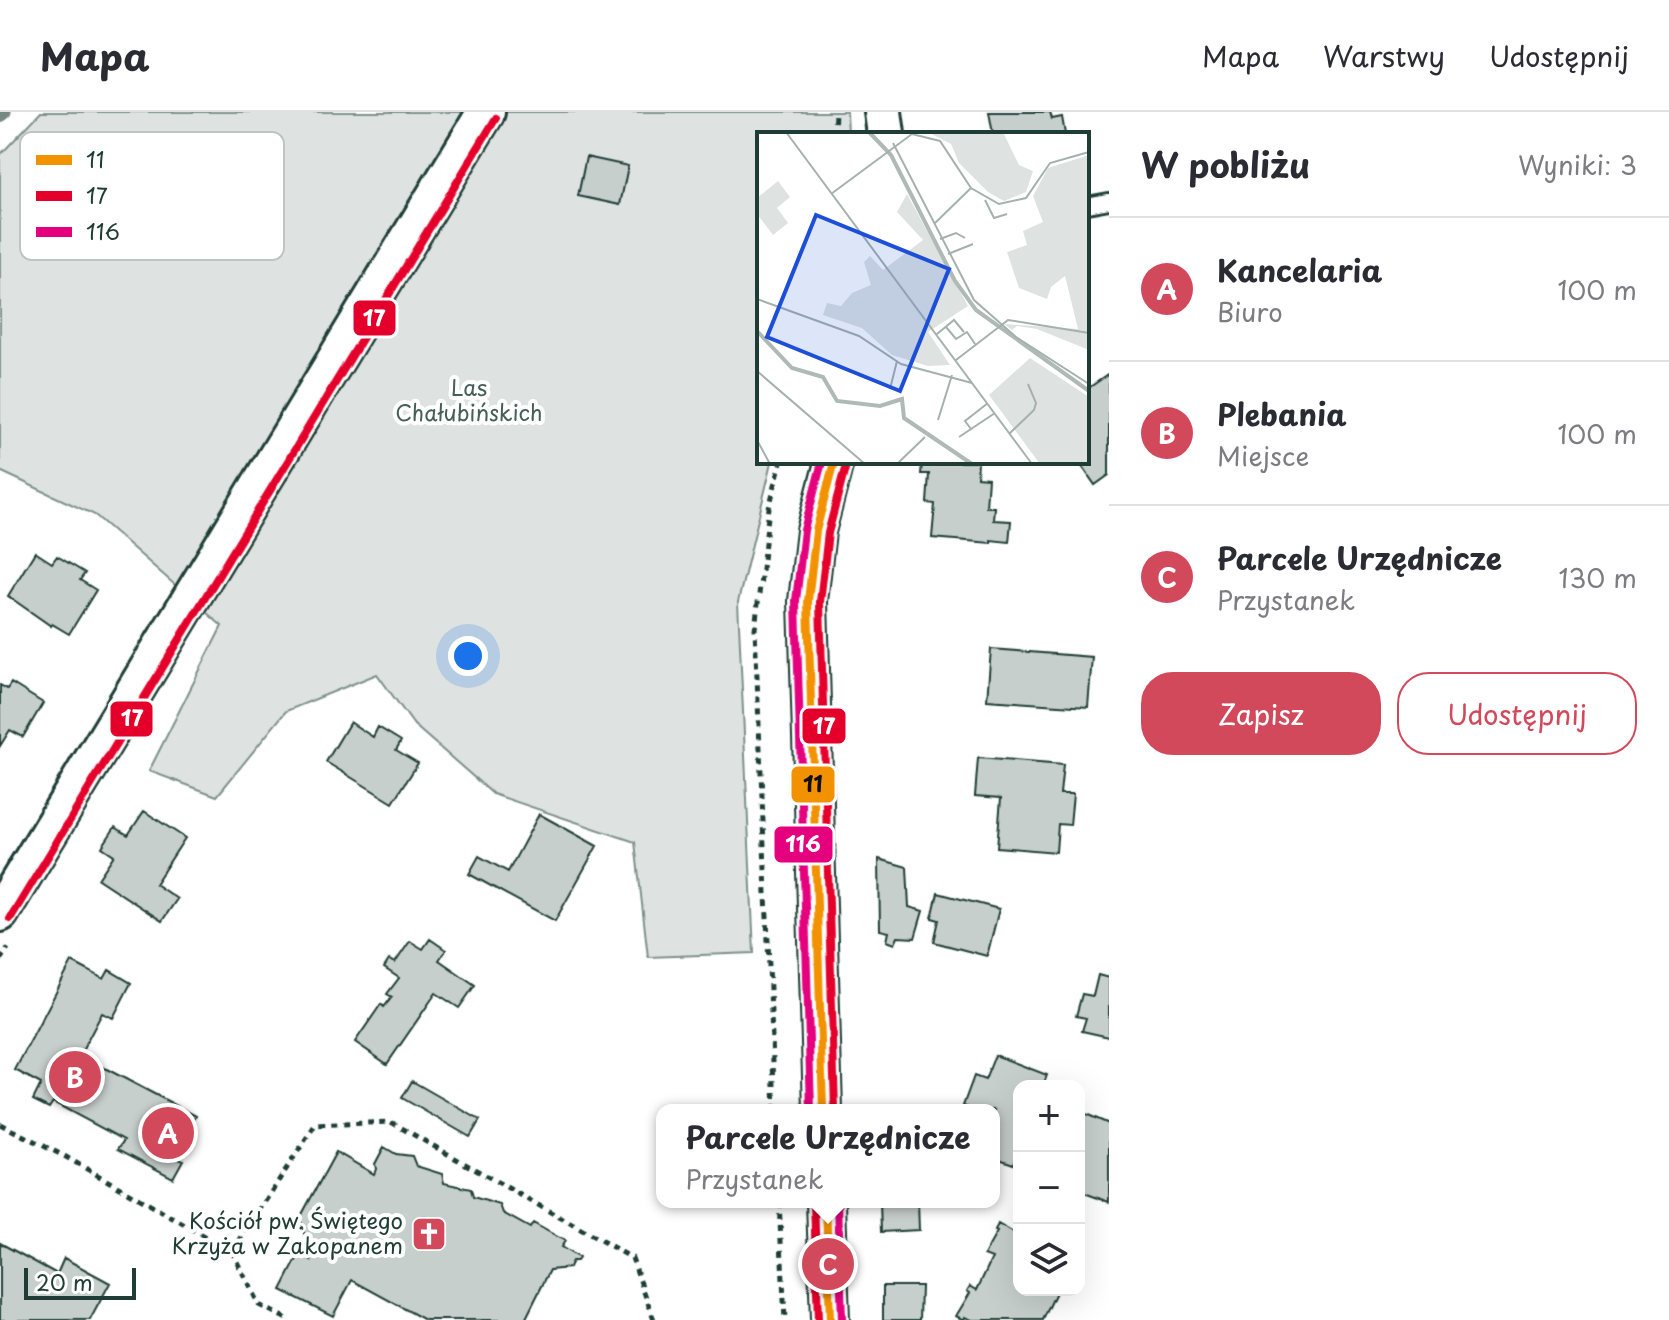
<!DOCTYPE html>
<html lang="pl">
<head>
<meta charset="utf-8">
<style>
  :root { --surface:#fff; --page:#f7f7f7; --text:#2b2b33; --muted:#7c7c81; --line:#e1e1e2; --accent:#d1495b }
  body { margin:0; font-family:"Playpen Sans",sans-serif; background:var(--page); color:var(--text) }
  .controls { position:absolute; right:24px; bottom:24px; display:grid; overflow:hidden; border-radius:16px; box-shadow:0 8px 32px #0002 }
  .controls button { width:72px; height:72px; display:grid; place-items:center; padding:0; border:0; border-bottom:2px solid var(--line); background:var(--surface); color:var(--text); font:40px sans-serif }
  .scale { position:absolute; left:24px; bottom:20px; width:112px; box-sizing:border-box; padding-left:8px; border:4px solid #1f3d34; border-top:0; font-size:22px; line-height:28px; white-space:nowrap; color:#1f3d34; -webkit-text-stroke:6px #fff; paint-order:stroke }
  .you { position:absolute; left:468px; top:544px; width:28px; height:28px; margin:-20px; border:6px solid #fff; border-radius:50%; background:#1a73e8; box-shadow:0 0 0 12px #1a73e833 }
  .badge { display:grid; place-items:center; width:52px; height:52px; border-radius:50%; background:var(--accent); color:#fff; font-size:26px; font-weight:700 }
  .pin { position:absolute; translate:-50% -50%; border:4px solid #fff; box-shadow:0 2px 8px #0006 }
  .popup { position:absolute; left:656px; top:992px; width:344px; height:104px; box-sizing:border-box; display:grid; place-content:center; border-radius:16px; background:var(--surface); filter:drop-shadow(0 2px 6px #0005); font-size:26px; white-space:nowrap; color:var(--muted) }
  .popup b { font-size:30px; color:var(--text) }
  .popup::after { content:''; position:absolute; left:50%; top:100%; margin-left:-16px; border:16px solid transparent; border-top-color:var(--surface) }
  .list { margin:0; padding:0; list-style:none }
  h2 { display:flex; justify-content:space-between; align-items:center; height:104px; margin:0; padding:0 32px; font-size:34px }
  h2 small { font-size:26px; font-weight:400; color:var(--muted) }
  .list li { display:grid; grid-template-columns:52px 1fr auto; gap:24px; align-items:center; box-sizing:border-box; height:144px; padding:0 32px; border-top:2px solid var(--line) }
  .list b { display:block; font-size:30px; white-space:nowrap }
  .list p { margin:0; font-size:26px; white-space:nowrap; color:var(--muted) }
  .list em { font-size:26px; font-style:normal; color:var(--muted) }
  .actions { display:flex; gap:16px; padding:24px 32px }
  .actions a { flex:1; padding:18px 0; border:2px solid var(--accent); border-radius:32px; text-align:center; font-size:28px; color:var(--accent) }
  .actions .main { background:var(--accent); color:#fff }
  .icon { flex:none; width:44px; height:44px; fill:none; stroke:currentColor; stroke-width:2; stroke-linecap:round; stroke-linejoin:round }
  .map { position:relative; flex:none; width:1109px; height:1208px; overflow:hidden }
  header { display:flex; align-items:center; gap:48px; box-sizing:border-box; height:112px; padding:0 40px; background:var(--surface); border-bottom:2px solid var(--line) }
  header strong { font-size:38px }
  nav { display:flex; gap:44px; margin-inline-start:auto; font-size:28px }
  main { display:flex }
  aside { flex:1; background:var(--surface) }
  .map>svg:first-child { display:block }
</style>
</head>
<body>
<header>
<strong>Mapa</strong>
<nav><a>Mapa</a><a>Warstwy</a><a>Udostępnij</a></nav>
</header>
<main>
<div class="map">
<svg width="1109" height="1208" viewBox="0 0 1109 1208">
  <rect width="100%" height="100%" fill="#fff"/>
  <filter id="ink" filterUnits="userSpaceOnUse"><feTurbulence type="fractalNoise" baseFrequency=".0125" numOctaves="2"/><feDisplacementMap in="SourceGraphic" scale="16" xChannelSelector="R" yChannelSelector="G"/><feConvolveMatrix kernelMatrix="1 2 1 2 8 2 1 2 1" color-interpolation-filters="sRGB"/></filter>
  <g filter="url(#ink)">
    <path fill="#dee3e2" stroke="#7e908b" stroke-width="2" d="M41,0H847L848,22H759V350H772L738,490L754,841L648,845L635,730L493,682L414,613L377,562L286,599L217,684L149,659L222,514L95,403L0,359V43Z"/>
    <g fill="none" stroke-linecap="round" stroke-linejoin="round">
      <path stroke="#758883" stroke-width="11" d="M0,6L6,0"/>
    </g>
    <path fill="#c7cfcc" stroke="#1f3d34" stroke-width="2" d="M989,0H1050L1052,7L1062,5L1065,22H993Z
      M586,45L628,54L620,93L578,84Z
      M1109,262V363L1095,373L1079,350H1087V277Z
      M922,350H978L977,365L988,366L986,395H994L993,408L1011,409L1009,430L991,428V431L932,426L935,392L927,391L929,362H921Z
      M35,440L52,451L57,444L85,461L80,468L96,478L69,522L52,512L51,514L8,484Z
      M991,537L1092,545L1088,595L987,588Z
      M11,571L43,591L23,625L10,618L0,634V573L7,577Z
      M350,610L373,625L378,615L401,629L396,638L418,651L393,691L326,650Z
      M978,646L1063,653L1060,682H1073L1070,713L1058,712L1056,740L997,735L1001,686L975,684Z
      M144,699L185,726L155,772L177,787L162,809L98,767L114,743L102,735L115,715L128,723Z
      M539,702L597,734L555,809L469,762L479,744L508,760Z
      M879,747L907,755L909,795L923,799L915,826L898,825L895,832L887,829L889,820L880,818Z
      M938,781L999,797L987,844L934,830L939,808L932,806Z
      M430,827L446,838L439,848L475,873L459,896L436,881L387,952L355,930L381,892L384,895L392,885L387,882L399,866L384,856L389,848L395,851L410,829L423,837Z
      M72,850L104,867L109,858L131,871L113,906L102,901L80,943L196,1004L175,1044L183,1048L173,1066L118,1037L124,1028L53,990L49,996L33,988L41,972L15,958Z
      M1098,863L1109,866V925L1082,919L1086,906L1076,904L1082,882L1093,884Z
      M995,943L1047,963L1043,974H1019V1037L1013,1052L994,1045V998H974L963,994L974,964L985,968Z
      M412,969L480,1008L470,1025L402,986Z
      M1079,999L1109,1012V1090L1079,1079Z
      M384,1035L396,1042L412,1044L416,1054L442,1062L444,1071L471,1077L473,1085L500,1093L503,1101L530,1116L533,1111L565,1129L561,1135L579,1146L577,1149H572L569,1156L550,1158L525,1208H425L352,1168L333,1204L281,1178L301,1139L311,1148L300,1106L336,1040L374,1062L376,1057L375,1052Z
      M880,1090H918L919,1118L881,1120Z
      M998,1112L1019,1124V1178H1057L1043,1208H972L965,1205L964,1208L956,1204L970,1181L967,1179L970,1174L977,1178L992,1146L984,1143L997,1120L995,1119Z
      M0,1131L57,1162L64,1146L110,1171L90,1208H0Z
      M883,1174H921L920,1208H883Z"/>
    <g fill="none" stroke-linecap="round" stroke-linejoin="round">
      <g stroke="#1f3d34" stroke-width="20">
        <path id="service" d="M1087,93L1109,89"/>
      </g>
      <g stroke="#1f3d34" stroke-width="42">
        <path id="tertiary" d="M883,0L886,22
          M0,801L486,0
          M823,998L808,489L816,419L834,350
          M826,1090L830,1208"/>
      </g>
      <path stroke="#1f3d34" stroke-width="5" stroke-dasharray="6 6" stroke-linecap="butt" d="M834,22L835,0
        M0,848L8,836
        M775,998L755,517L769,396L781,350
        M0,1012L66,1045L232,1140L259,1193L289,1208
        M779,1090L785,1208
        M232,1140L315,1013L391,1010L632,1146L654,1208"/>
      <use href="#service" stroke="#fff" stroke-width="14"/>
      <use href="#tertiary" stroke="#fff" stroke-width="36"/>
      <g stroke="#fff" stroke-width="14">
        <path id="bus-1" d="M823,998L808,489L816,419L834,350
          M826,1090L830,1208"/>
      </g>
      <g stroke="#fff" stroke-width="14">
        <path id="bus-2" d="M10,807L496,6
          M835,998L820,490L828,421L846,353
          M814,1090L818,1208"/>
      </g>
      <g stroke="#fff" stroke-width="14">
        <path id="bus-3" d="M811,998L796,489L804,418L822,350
          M838,1090L842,1208"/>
      </g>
      <use href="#bus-1" stroke="#f39200" stroke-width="8"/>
      <use href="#bus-2" stroke="#e4002b" stroke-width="8"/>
      <use href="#bus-3" stroke="#e5007d" stroke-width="8"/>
    </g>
  </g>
  <defs>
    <g id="church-square" transform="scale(1.8)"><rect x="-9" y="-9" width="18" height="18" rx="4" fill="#d1495b" stroke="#fff"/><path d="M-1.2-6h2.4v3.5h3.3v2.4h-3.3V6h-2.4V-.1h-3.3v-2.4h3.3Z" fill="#fff"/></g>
  </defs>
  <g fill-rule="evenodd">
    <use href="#church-square" x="429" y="1122"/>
  </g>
  <g text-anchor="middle" stroke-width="8" stroke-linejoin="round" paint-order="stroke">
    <g font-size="22" fill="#455e57" stroke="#fff">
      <text x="469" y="284">Las<tspan x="469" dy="25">Chałubińskich</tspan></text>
    </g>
    <g font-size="22" fill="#1f3d34" stroke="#fff" text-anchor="end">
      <text x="403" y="1117">Kościół pw. Świętego<tspan x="403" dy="25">Krzyża w Zakopanem</tspan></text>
    </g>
  </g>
  <g transform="translate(757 20)">
    <rect width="332" height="332" fill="#fff"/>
    <path d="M171,0H246L262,33L276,39L269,60L247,69L231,60L202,31L194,12ZM332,23V218L280,197L260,194L255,198L247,192L321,197L308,144L294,155L290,167L262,156L250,120L270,113L266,99L286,90L276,64L291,36ZM21,49L33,65L20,76L31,91L16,103L0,82V66ZM150,62L211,174L171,200L193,233L171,234L135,223L105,196L66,183L70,171L84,174L95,161L114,153L107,130L113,124L126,138L166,108L140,80ZM273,226L332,265V332H283L232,263Z" fill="#dee3e2"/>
    <path fill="none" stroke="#afbab7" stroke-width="4" d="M112,0L134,23L198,149L219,178L332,259M0,199L35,236L66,245L80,269L123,274L145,267L147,286L215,332"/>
    <path fill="none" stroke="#a5b1ae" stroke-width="2" d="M29,0L275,332M136,11L217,168L259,205L332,252M74,62L155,2L183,9L214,56L242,72L269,66L293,31L332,20M228,68L237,86L250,82M177,92L214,56M183,107L199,101L208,106M191,122L216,112M0,167L102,204L144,232L215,251M189,195L199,207L210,200L218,212M180,202L197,188L207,200M199,228L251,188L332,201M0,239L108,332M133,257L140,229M181,288L195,243M214,297L238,281M253,301L277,278L279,271L271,252M202,305L214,297L208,289L231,271M0,308L13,332M140,332L168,305"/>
    <path fill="#1d4ed8" fill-opacity="0.15" stroke="#1d4ed8" stroke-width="4" d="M59,83L192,137L143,259L10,205Z"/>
    <rect width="332" height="332" fill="none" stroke="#1f3d34" stroke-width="4"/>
  </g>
  <rect x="20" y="20" width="264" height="128" rx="12" fill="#fff" stroke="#bcc5c2" stroke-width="2"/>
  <rect x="36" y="43" width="36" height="10" fill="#f39200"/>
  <rect x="36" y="79" width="36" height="10" fill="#e4002b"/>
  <rect x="36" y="115" width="36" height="10" fill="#e5007d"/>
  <g font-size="22" fill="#1f3d34">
    <text x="86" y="56">11</text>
    <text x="86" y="92">17</text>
    <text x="86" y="128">116</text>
  </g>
  <g stroke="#fff" stroke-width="3">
    <rect x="352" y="187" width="45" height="38" rx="8" fill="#e4002b"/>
    <rect x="109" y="588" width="45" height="38" rx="8" fill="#e4002b"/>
    <rect x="801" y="595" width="46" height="38" rx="8" fill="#e4002b"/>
    <rect x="790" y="653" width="46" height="39" rx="8" fill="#f39200"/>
    <rect x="773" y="713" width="61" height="39" rx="8" fill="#e5007d"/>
  </g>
  <g font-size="22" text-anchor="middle" font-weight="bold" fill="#fff">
    <text x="374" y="214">17</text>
    <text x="132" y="614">17</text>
    <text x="824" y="622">17</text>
    <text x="803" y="740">116</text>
  </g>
  <g font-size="22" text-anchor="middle" font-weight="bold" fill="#111">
    <text x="813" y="680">11</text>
  </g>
</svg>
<div class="controls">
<button>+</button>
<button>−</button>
<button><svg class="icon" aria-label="layers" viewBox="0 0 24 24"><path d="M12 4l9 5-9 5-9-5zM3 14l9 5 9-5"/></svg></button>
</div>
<div class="scale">20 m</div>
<div class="you"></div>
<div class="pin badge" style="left:168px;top:1021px">A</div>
<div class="pin badge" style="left:75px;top:965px">B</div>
<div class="pin badge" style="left:828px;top:1152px">C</div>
<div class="popup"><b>Parcele Urzędnicze</b>Przystanek</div>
</div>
<aside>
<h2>W pobliżu<small>Wyniki: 3</small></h2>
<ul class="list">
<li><span class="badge">A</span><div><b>Kancelaria</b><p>Biuro</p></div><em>100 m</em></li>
<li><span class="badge">B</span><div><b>Plebania</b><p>Miejsce</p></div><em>100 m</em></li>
<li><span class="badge">C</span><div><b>Parcele Urzędnicze</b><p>Przystanek</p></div><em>130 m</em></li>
</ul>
<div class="actions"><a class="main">Zapisz</a><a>Udostępnij</a></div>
</aside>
</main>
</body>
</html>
